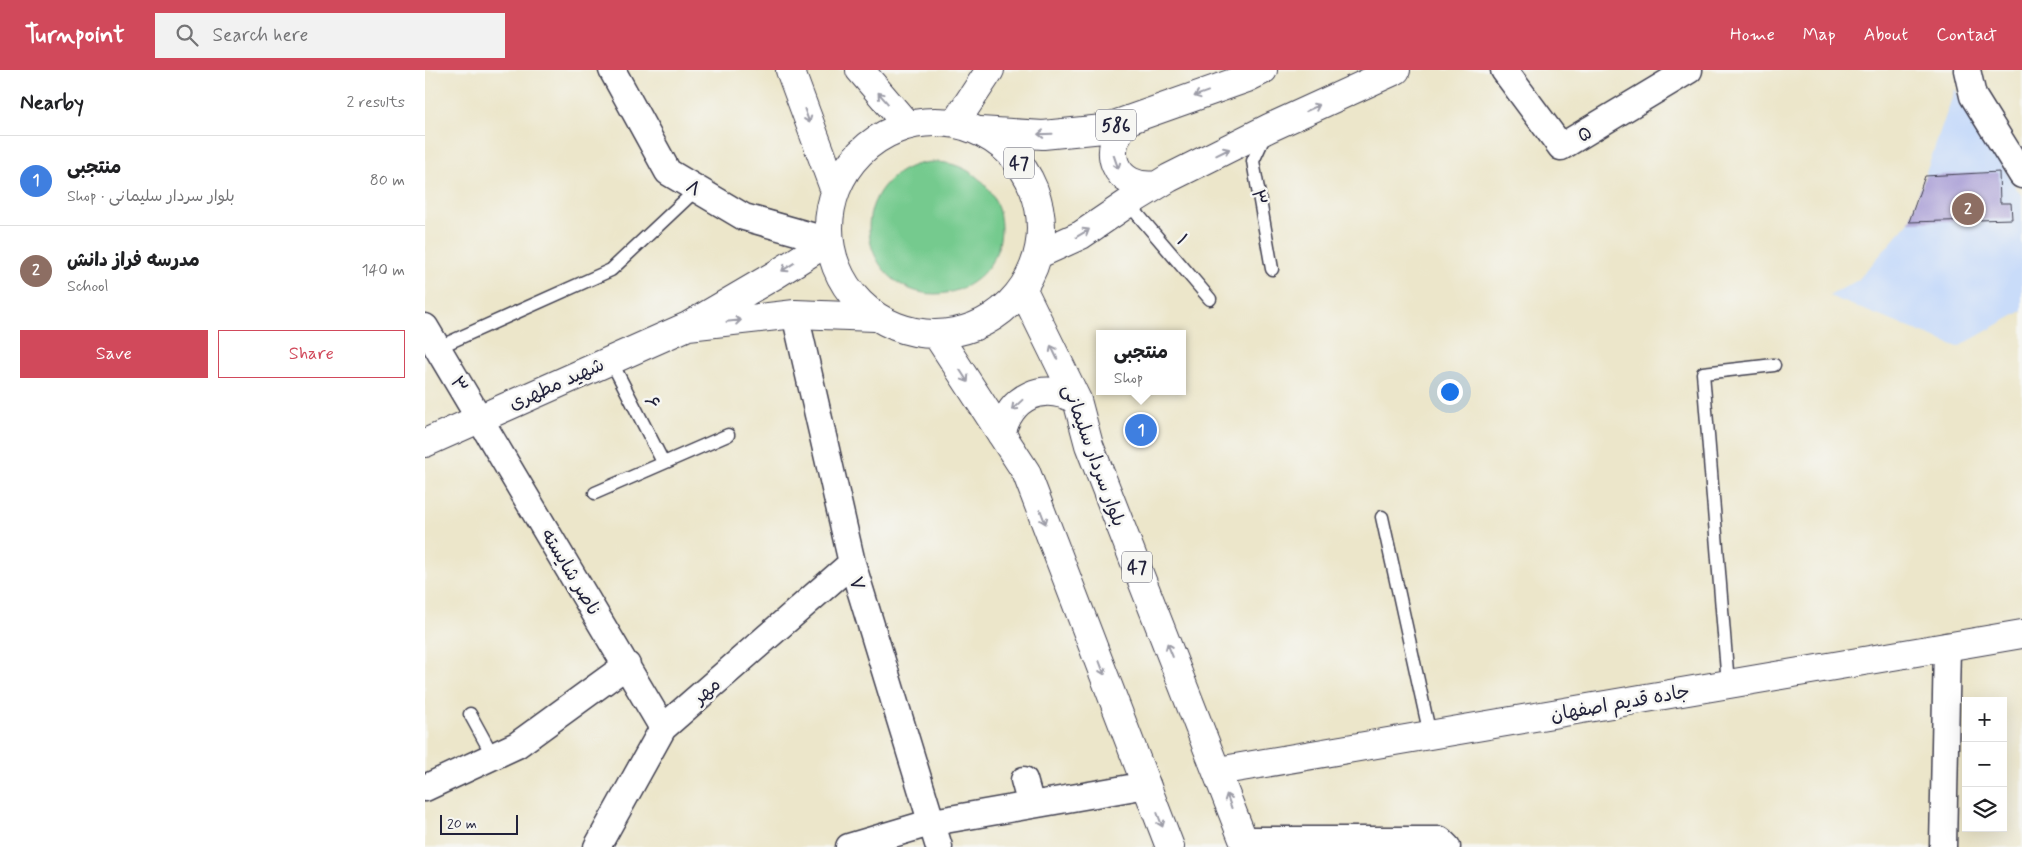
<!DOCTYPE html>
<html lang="en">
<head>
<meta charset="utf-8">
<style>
  :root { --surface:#fff; --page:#f2f2f2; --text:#202124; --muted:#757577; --line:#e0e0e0; --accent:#d1495b }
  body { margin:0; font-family:Mynerve,"Playpen Sans Arabic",sans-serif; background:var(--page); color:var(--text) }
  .controls { position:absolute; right:15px; bottom:15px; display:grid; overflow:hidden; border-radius:0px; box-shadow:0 5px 20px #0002 }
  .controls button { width:45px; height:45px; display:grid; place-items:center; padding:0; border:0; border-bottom:1px solid var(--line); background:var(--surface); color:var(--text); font:25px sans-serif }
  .scale { position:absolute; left:15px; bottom:12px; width:78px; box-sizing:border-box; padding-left:5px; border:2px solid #22223b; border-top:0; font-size:14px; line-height:18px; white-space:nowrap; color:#22223b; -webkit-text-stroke:4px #f6f6f2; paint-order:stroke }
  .you { position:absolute; left:1024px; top:321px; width:18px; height:18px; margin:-12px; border:4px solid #fff; border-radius:50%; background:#1a73e8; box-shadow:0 0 0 8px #1a73e833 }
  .badge { display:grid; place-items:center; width:32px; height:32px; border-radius:50%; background:var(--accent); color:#fff; font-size:16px; font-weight:700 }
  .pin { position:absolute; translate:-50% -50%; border:2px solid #fff; box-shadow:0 1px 5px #0006 }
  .popup { position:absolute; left:671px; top:260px; width:90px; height:65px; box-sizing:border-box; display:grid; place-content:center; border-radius:0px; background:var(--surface); filter:drop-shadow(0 1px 4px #0005); font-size:16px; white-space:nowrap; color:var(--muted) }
  .popup b { font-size:19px; color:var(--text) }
  .popup::after { content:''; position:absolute; left:50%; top:100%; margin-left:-10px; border:10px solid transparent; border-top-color:var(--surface) }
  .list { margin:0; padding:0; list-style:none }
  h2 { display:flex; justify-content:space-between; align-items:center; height:65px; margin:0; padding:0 20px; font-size:21px }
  h2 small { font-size:16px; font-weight:400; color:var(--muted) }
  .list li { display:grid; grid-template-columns:32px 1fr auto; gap:15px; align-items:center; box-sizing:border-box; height:90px; padding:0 20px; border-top:1px solid var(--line) }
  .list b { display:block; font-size:19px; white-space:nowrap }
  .list p { margin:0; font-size:16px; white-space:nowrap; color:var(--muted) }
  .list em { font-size:16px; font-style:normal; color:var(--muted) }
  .actions { display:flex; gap:10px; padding:15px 20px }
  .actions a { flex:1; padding:11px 0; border:1px solid var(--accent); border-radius:0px; text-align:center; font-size:18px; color:var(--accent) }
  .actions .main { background:var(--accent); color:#fff }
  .icon { flex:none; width:28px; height:28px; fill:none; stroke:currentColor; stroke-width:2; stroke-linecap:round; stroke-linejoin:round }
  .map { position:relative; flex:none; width:1597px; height:777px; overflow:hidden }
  header { display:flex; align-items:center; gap:30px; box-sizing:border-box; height:70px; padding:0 25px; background:var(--accent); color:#fff }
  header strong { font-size:24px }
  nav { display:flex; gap:28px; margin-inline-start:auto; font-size:18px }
  .search { width:350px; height:45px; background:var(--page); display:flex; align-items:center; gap:12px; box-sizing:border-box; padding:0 18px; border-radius:0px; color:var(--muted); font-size:19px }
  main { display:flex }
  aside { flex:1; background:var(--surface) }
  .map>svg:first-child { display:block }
</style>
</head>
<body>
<header>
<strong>Turnpoint</strong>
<div class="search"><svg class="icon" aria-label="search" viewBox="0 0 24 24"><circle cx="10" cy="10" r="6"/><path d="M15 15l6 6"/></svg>Search here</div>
<nav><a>Home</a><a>Map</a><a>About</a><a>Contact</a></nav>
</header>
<main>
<aside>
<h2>Nearby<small>2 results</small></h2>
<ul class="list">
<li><span class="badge" style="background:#3f7fe0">1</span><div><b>منتجبی</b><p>Shop · بلوار سردار سلیمانی</p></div><em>80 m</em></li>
<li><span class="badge" style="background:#8d6e63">2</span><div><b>مدرسه فراز دانش</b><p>School</p></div><em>140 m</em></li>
</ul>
<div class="actions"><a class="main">Save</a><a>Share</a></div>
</aside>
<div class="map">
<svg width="1597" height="777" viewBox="0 0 1597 777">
  <rect width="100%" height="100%" fill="#f6f6f2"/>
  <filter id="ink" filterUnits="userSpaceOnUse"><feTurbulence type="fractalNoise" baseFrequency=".02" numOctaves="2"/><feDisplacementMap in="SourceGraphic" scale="10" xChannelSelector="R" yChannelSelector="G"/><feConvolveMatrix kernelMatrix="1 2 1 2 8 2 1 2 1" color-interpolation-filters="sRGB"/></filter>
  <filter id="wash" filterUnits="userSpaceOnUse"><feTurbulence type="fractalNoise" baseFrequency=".0096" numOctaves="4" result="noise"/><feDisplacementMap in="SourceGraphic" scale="20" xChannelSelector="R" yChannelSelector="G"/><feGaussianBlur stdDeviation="1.12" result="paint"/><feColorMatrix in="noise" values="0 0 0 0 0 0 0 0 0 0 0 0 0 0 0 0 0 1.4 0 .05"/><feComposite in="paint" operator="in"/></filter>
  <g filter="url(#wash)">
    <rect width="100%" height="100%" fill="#ece6ca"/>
    <path fill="#c9dcf9" d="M1530,19L1597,127V241L1533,277L1404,226L1433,210L1484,152Z"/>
    <path fill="#75ca8e" stroke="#4c7664" d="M444 158a66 66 0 1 1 132 0a66 66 0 1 1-132 0Z"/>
    <g id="blocks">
      <path fill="#a89dd6" d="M1574,102L1575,133H1586L1587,149L1484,152L1500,106Z"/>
    </g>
  </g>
  <g filter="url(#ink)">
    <use href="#blocks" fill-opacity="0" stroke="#403f50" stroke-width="1"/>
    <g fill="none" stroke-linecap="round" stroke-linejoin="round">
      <g stroke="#403f50" stroke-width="15">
        <path id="lane" d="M840,65L828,91L847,199
          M703,133L785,229
          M14,277L186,200L272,119
          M185,289L238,392
          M170,423L303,365
          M957,447L1005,665
          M1303,614L1278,303L1349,295
          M45,644L68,686"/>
      </g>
      <g stroke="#403f50" stroke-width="29">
        <path id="street" d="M187,0L243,102L319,147L404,171
          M1079,0L1136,77L1264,0
          M1542,0L1548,26L1597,105
          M370,244L427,493L514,777
          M0,257L238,658
          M599,710L606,735
          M0,718L92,675L202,595
          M819,770H1015L1022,777
          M172,777L238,658L427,493
          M424,777L508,752L722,715
          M1518,777L1522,576"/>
      </g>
      <g stroke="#403f50" stroke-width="30">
        <path id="secondary" d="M530,53L565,0
          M404,171L350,205L263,256L370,244L450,247
          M0,373L263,256
          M793,701L1597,564"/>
      </g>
      <g stroke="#403f50" stroke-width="30">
        <path id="highway" d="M365,0L410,121
          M435,0L482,55
          M705,50C672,77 690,121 732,115
          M404 158a106 106 0 1 1 212 0a106 106 0 1 1-212 0Z
          M555,61L618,65L678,59L822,8L838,0
          M614,184L656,165L703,133L744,108L844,58L971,0
          M598,220L652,330L664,375L821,777
          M512,265L601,402L745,777
          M576,364C586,326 617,311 652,330"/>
      </g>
      <use href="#lane" stroke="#fff" stroke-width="12"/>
      <use href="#street" stroke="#fff" stroke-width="26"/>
      <use href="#secondary" stroke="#fff" stroke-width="28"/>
      <use href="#highway" stroke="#fff" stroke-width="28"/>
    </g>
    <defs><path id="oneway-shaft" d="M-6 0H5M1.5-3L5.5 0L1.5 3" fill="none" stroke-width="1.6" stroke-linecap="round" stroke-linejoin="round" transform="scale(1.25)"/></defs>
    <g stroke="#9c9ca7">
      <use href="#oneway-shaft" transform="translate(776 24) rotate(160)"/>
      <use href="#oneway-shaft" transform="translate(458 28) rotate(-131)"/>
      <use href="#oneway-shaft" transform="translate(888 38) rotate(-25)"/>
      <use href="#oneway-shaft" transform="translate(382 46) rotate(70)"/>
      <use href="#oneway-shaft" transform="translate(620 64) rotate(178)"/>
      <use href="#oneway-shaft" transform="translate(798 82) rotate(-26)"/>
      <use href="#oneway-shaft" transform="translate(691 92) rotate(71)"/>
      <use href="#oneway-shaft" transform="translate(658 163) rotate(-31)"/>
      <use href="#oneway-shaft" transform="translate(363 197) rotate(147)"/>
      <use href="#oneway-shaft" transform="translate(309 251) rotate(-6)"/>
      <use href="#oneway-shaft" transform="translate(629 282) rotate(-116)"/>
      <use href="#oneway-shaft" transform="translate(539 306) rotate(57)"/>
      <use href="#oneway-shaft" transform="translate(592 335) rotate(137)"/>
      <use href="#oneway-shaft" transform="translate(618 447) rotate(69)"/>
      <use href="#oneway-shaft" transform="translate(745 580) rotate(-112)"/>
      <use href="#oneway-shaft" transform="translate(677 598) rotate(69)"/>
      <use href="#oneway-shaft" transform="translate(804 731) rotate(-110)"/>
      <use href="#oneway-shaft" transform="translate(735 750) rotate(69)"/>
    </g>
  </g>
  <g text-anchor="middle" stroke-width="5" stroke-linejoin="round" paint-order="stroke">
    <g fill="#f6f6f2" stroke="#626272" stroke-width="1">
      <rect x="671" y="39.5" width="40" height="31" rx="4"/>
      <rect x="579" y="77.5" width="30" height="31" rx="4"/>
      <rect x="697" y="481.5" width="30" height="31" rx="4"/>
    </g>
    <g font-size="18" font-weight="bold" fill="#22223b">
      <text x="691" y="61">586</text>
      <text x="594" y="99">47</text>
      <text x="712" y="503">47</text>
    </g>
    <g font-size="19" fill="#22223b" stroke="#f6f6f2">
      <text transform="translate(1159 63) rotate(-31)" y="7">۵</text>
      <text transform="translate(269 117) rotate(31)" y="7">۸</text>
      <text transform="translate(835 127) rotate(80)" y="7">۳</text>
      <text transform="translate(758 169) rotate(49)" y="7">۱</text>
      <text transform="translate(131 313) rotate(-24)" y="7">شهید مطهری</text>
      <text transform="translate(35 314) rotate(60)" y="7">۳</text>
      <text transform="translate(228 332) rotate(63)" y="7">۶</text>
      <text transform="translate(670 385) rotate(70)" y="7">بلوار سردار سلیمانی</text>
      <text transform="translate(147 502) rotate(59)" y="7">ناصر شایسته</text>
      <text transform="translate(433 513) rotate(73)" y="7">۷</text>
      <text transform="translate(281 620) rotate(-41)" y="7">مهر</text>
      <text transform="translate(1195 632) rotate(-10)" y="7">جاده قدیم اصفهان</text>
    </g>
  </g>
</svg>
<div class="controls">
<button>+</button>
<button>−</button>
<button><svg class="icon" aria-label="layers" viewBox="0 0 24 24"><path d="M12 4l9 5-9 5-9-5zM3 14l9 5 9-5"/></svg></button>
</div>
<div class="scale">20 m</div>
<div class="you"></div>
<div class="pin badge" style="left:716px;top:360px;background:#3f7fe0">1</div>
<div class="popup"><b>منتجبی</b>Shop</div>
<div class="pin badge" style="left:1543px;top:139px;background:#8d6e63">2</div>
</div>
</main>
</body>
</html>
